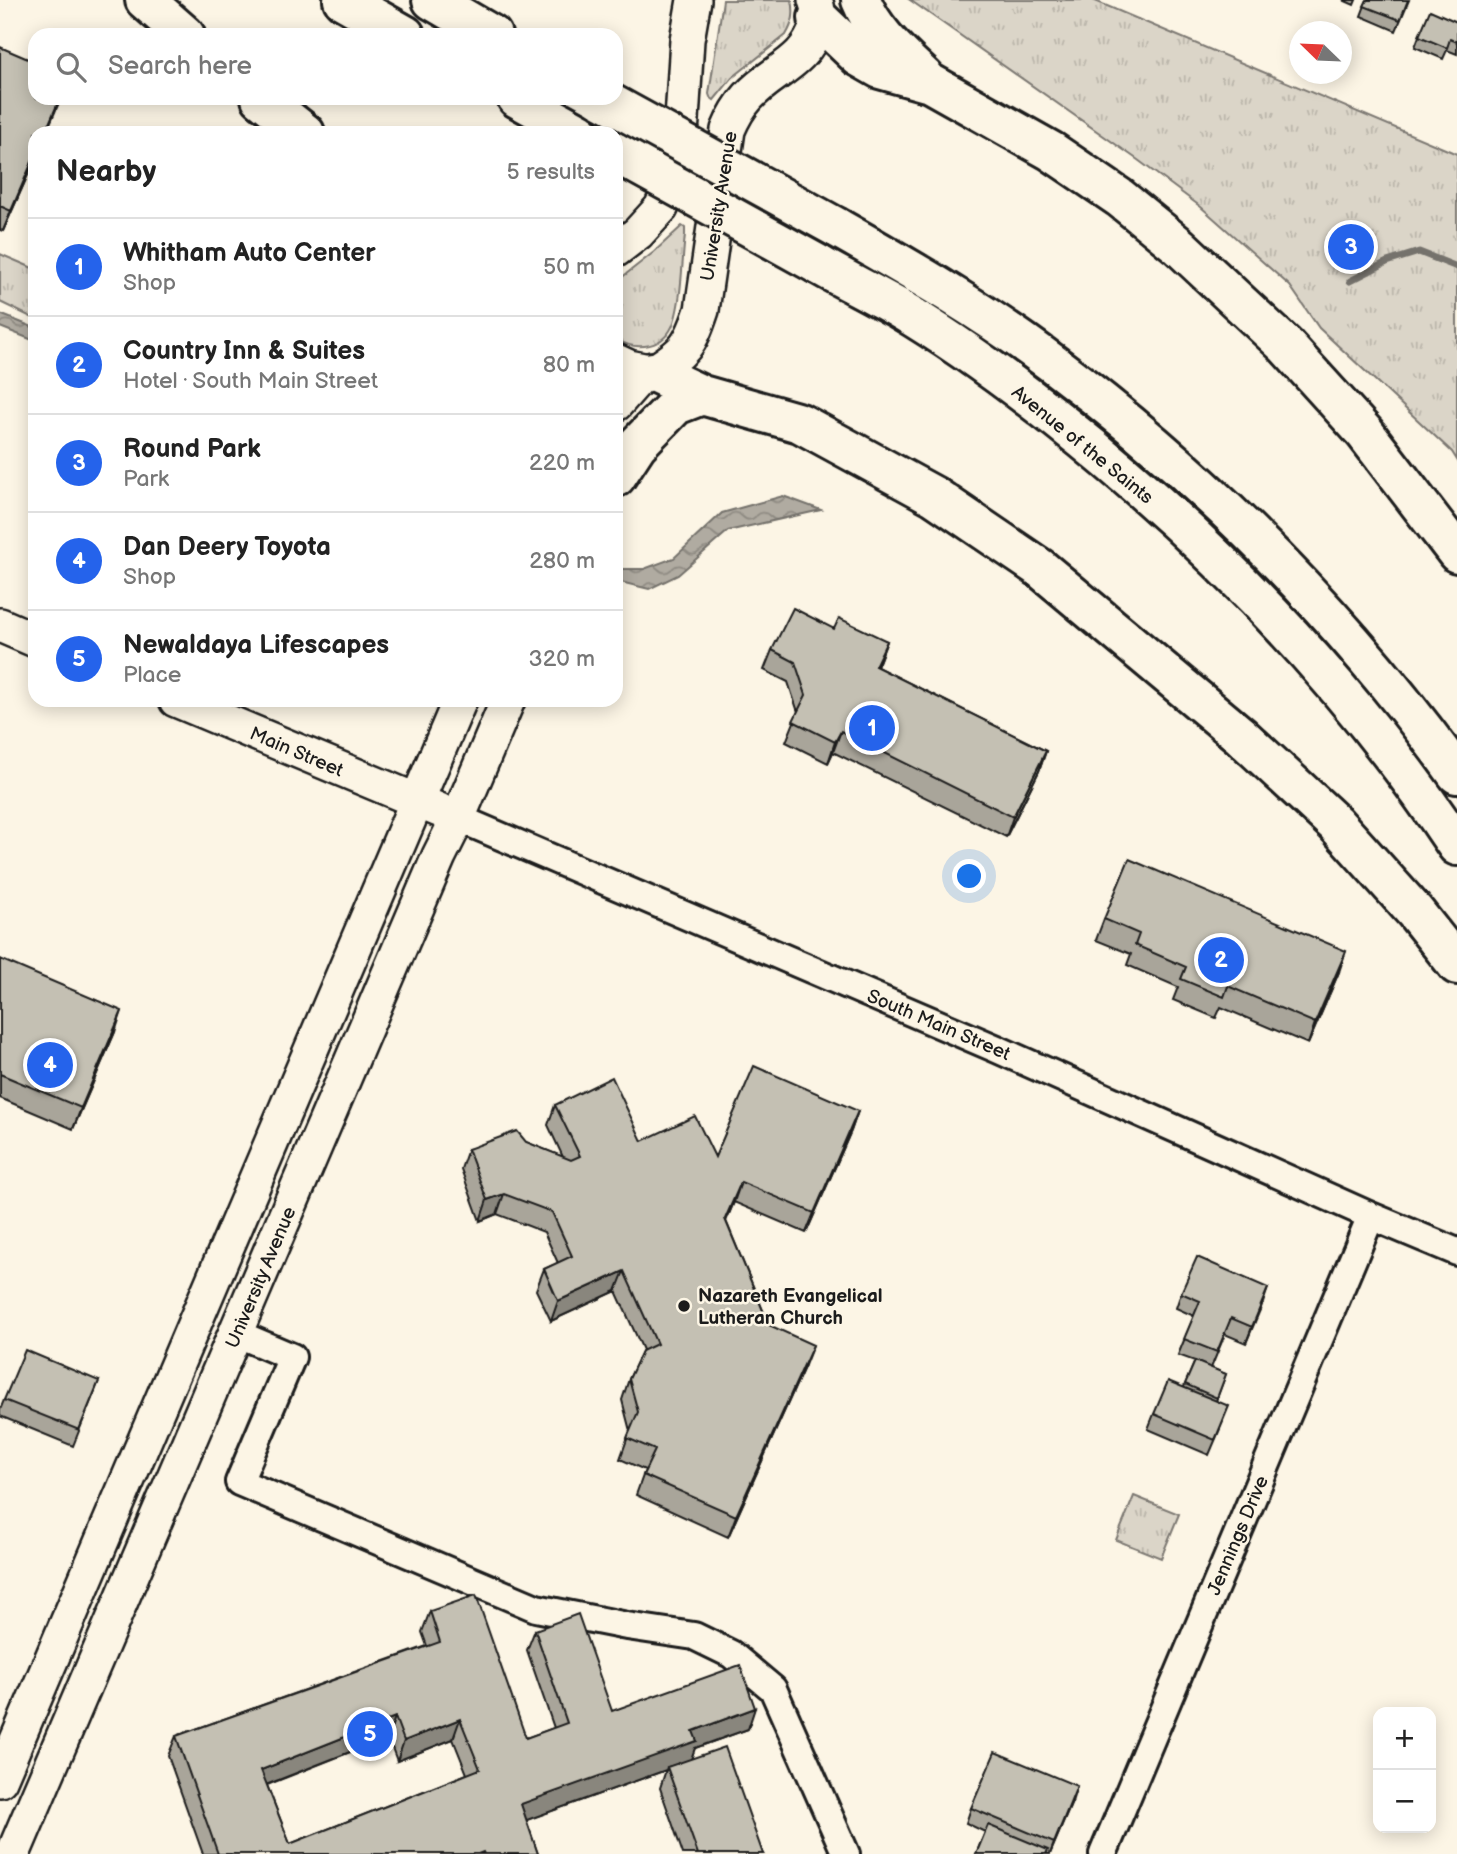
<!DOCTYPE html>
<html lang="en">
<head>
<meta charset="utf-8">
<style>
  :root { --surface:#fff; --page:#f2f2f2; --text:#222; --muted:#767676; --line:#e0e0e0; --accent:#2563eb }
  body { margin:0; font-family:"Balsamiq Sans",sans-serif; background:var(--page); color:var(--text) }
  .controls { position:absolute; right:21px; bottom:21px; display:grid; overflow:hidden; border-radius:14px; box-shadow:0 4px 18px #0003 }
  .controls button { width:63px; height:63px; display:grid; place-items:center; padding:0; border:0; border-bottom:2px solid var(--line); background:var(--surface); color:var(--text); font:35px sans-serif }
  .compass { position:absolute; left:1289px; top:21px; width:63px; height:63px; border-radius:50%; background:var(--surface); box-shadow:0 4px 18px #0003; rotate:293deg }
  .you { position:absolute; left:970px; top:877px; width:24px; height:24px; margin:-18px; border:5px solid #fff; border-radius:50%; background:#1a73e8; box-shadow:0 0 0 10px #1a73e833 }
  .badge { display:grid; place-items:center; width:46px; height:46px; border-radius:50%; background:var(--accent); color:#fff; font-size:23px; font-weight:700 }
  .pin { position:absolute; translate:-50% -50%; border:4px solid #fff; box-shadow:0 2px 7px #0006 }
  .list { margin:0; padding:0; list-style:none }
  h2 { display:flex; justify-content:space-between; align-items:center; height:91px; margin:0; padding:0 28px; font-size:30px }
  h2 small { font-size:23px; font-weight:400; color:var(--muted) }
  .list li { display:grid; grid-template-columns:46px 1fr auto; gap:21px; align-items:center; box-sizing:border-box; height:98px; padding:0 28px; border-top:2px solid var(--line) }
  .list b { display:block; font-size:26px; white-space:nowrap }
  .list p { margin:0; font-size:23px; white-space:nowrap; color:var(--muted) }
  .list em { font-size:23px; font-style:normal; color:var(--muted) }
  .icon { flex:none; width:38px; height:38px; fill:none; stroke:currentColor; stroke-width:2; stroke-linecap:round; stroke-linejoin:round }
  .map { position:relative; flex:none; width:1457px; height:1854px; overflow:hidden }
  .search { position:absolute; background:var(--surface); box-shadow:0 4px 18px #0003; left:28px; top:28px; width:595px; height:77px; display:flex; align-items:center; gap:18px; box-sizing:border-box; padding:0 24px; border-radius:21px; color:var(--muted); font-size:26px }
  .panel { position:absolute; background:var(--surface); box-shadow:0 4px 18px #0003; left:28px; top:126px; width:595px; height:581px; border-radius:21px }
  .map>svg:first-child { display:block }
</style>
</head>
<body>
<div class="map">
<svg width="1457" height="1854" viewBox="0 0 1457 1854">
  <defs>
    <pattern id="grass-tufts" width="24" height="20" patternUnits="userSpaceOnUse" patternTransform="scale(1.75)"><rect width="24" height="20" fill="#dbd5c8"/><path d="M3 7l-1-3M5 7V3M7 7l1-3M15 17l-1-3M17 17v-4M19 17l1-3" fill="none" stroke="#bbb6ab"/></pattern>
    <pattern id="water-waves" width="16" height="10" patternUnits="userSpaceOnUse" patternTransform="scale(1.75)"><rect width="16" height="10" fill="#b0aba1"/><path d="M0 5q4-4 8 0t8 0" fill="none" stroke="#8e8a82"/></pattern>
  </defs>
  <rect width="100%" height="100%" fill="#fcf5e5"/>
  <filter id="ink" filterUnits="userSpaceOnUse"><feTurbulence type="fractalNoise" baseFrequency=".0143" numOctaves="2"/><feDisplacementMap in="SourceGraphic" scale="14" xChannelSelector="R" yChannelSelector="G"/><feConvolveMatrix kernelMatrix="1 2 1 2 8 2 1 2 1" color-interpolation-filters="sRGB"/></filter>
  <g filter="url(#ink)">
    <path fill="url(#grass-tufts)" stroke="#7c7872" stroke-width="2" d="M723,0H792C795,14 793,23 786,35L732,78L714,100L710,97L709,94Z
      M910,0H1093L1457,154V460L1452,452L1319,328L1290,286L1201,207L1138,160Z
      M682,226L685,228V235C682,260 682,298 674,322C665,348 637,352 616,339V282L654,252Z
      M0,254L35,269V319L0,302Z
      M1134,1496L1179,1514L1161,1558L1116,1540Z"/>
    <path fill="url(#water-waves)" stroke="#75726c" stroke-width="2" d="M0,314L35,328V341L0,327Z
      M783,496L821,510L728,531L678,575L649,589L616,581V569H644L674,558L722,513Z"/>
    <g fill="none" stroke-linecap="round" stroke-linejoin="round">
      <path stroke="#75726c" stroke-width="7" d="M1350,281L1387,262L1419,252L1457,267"/>
      <g stroke="#1c1c1c" stroke-width="32">
        <path id="minor" d="M458,818L997,1049L1371,1216L1457,1252
          M236,1333L292,1357L239,1482L536,1608L627,1626L694,1636L731,1654L773,1689L846,1854
          M1103,1854L1371,1216"/>
      </g>
      <g stroke="#1c1c1c" stroke-width="38">
        <path id="major" d="M616,250L638,233L661,208L679,167L687,40L694,0
          M616,361L629,367L653,372C685,352 690,346 702,310L728,130C733,118 739,107 748,97C771,71 806,63 816,27C819,17 819,9 815,0
          M616,404L646,370
          M0,625L35,640
          M176,700L439,810
          M0,1780L460,700
          M13,1854L439,856L458,818L508,700"/>
      </g>
      <g stroke="#1c1c1c" stroke-width="44">
        <path id="highway" d="M145,0L185,35
          M343,0L405,35
          M432,0L492,35
          M861,0C874,33 901,55 926,79
          M818,18L859,57L880,69L930,83L1051,151L1120,198L1179,246L1285,345L1365,433L1457,553
          M261,98L305,133
          M517,98L580,133
          M836,227C910,269 985,312 1052,363C1207,479 1344,618 1457,774
          M819,265C845,280 872,293 898,308C954,341 1007,380 1058,420C1211,541 1349,684 1457,846
          M653,372L702,395
          M616,477L637,445L676,405L702,395L800,423L934,496L1040,568L1241,736L1335,823L1415,912L1457,965"/>
      </g>
      <use href="#minor" stroke="#fcf5e5" stroke-width="26"/>
      <use href="#major" stroke="#fcf5e5" stroke-width="33"/>
      <use href="#highway" stroke="#fcf5e5" stroke-width="38"/>
      <g stroke="#1c1c1c" stroke-width="44" stroke-linecap="butt">
        <path id="highway-bridge" d="M601,98L836,227
          M616,153L819,265"/>
      </g>
      <use href="#highway-bridge" stroke="#fcf5e5" stroke-width="38"/>
    </g>
    <path fill="#a9a59a" stroke="#1c1c1c" stroke-width="2" fill-rule="evenodd" d="M1343,0H1356L1354,5Z
      M1367,0H1409L1396,31L1361,16Z
      M1457,22V54L1447,50L1443,59L1415,47L1419,36Z
      M0,47L35,133V159L3,231L0,230Z
      M834,629L887,641L877,667L1046,751L1039,771L1006,837L833,752L828,763L786,742L798,712L788,682L764,670L772,650Z
      M1104,919L1339,972L1308,1044L1221,1007L1216,1018L1173,1000L1178,987L1127,965L1131,954L1096,940Z
      M0,959L115,1032L73,1129L0,1098Z
      M555,1105L642,1141L715,1157L858,1111L851,1131L806,1233L734,1202L726,1221L769,1325L805,1365L728,1537L636,1495L645,1470L620,1459L630,1431L622,1400L629,1379L643,1350L616,1291L551,1321L536,1290L544,1269L558,1263L544,1232L497,1214L480,1221L461,1169L468,1149L526,1142L563,1157L548,1125Z
      M1268,1288L1246,1343L1225,1334L1211,1368L1226,1374L1216,1401L1223,1422L1209,1455L1148,1429L1154,1414L1184,1387L1195,1361L1178,1355L1194,1316L1176,1308L1181,1293Z
      M99,1381L73,1446L0,1416V1410L4,1400Z
      M430,1611L526,1738L554,1728L527,1650L535,1630L612,1711L748,1729L695,1748L691,1759L763,1854H683L660,1788L666,1770L526,1820L538,1854H203L168,1756L176,1736L427,1646L422,1632ZM388,1737L397,1761L453,1739L467,1774L290,1844L267,1785Z
      M1072,1802L1050,1854H976L985,1832L966,1823L971,1808Z"/>
    <path fill="#89867d" stroke="#1c1c1c" stroke-width="2" d="M60,98H61L46,133H45Z
      M35,155V159L3,231L11,211Z
      M887,641L879,662L867,686L875,666Z
      M841,731L833,752L828,763L835,742Z
      M1046,751L1039,771L1006,837L1013,817Z
      M1346,951L1339,972L1308,1044L1315,1023Z
      M122,1011L115,1032L73,1129L81,1108Z
      M858,1111L851,1131L806,1233L814,1213Z
      M741,1182L734,1202L718,1240L725,1219Z
      M504,1194L497,1214L480,1221L487,1200Z
      M624,1271L616,1291L551,1321L558,1301Z
      M1268,1288L1263,1303L1246,1343L1252,1327Z
      M813,1345L805,1365L728,1537L736,1516Z
      M755,1708L748,1729L695,1748L690,1762L667,1767L666,1770L513,1825L521,1804L693,1731Z
      M395,1717L388,1737L253,1790L261,1770Z
      M460,1719L453,1739L397,1761L404,1741Z
      M1077,1786L1072,1802L1050,1854L1054,1843Z"/>
    <path fill="#c4c0b3" stroke="#1c1c1c" stroke-width="2" fill-rule="evenodd" d="M1367,0H1408L1400,20L1364,6Z
      M1430,10L1457,22V42L1450,39L1447,48L1419,36Z
      M0,47L35,62V98H60L45,133H35V155L11,211L0,206Z
      M793,608L834,629L839,618L887,641L875,666L1046,751L1013,817L841,731L835,742L793,721L806,695L795,662L772,650Z
      M1129,859L1346,951L1315,1023L1228,986L1224,997L1181,979L1186,967L1135,945L1139,934L1104,919Z
      M0,959L122,1011L81,1108L0,1074Z
      M754,1066L858,1111L814,1213L741,1182L725,1219L769,1325L813,1345L736,1516L643,1475L655,1450L627,1438L638,1412L629,1379L642,1351L657,1344L624,1271L558,1301L544,1269L572,1256L552,1212L504,1194L487,1200L468,1149L517,1131L526,1142L571,1160L580,1156L555,1105L612,1077L642,1141L695,1116L715,1157Z
      M1197,1257L1268,1288L1252,1327L1231,1318L1217,1352L1184,1339L1200,1301L1181,1293Z
      M25,1350L99,1381L79,1430L4,1400Z
      M1195,1361L1226,1374L1217,1398L1185,1384Z
      M1168,1381L1229,1406L1215,1440L1154,1414Z
      M476,1595L526,1738L567,1723L535,1630L578,1614L612,1711L740,1665L755,1708L693,1731L697,1741L521,1804L538,1854H484L483,1852L478,1854H218L176,1736L440,1642L430,1611ZM395,1717L404,1741L460,1719L480,1769L290,1844L261,1770Z
      M725,1747L763,1854H698L667,1767Z
      M995,1752L1077,1786L1054,1843L971,1808Z
      M988,1825L1048,1850L1046,1854H976Z"/>
  </g>
  <circle fill="#1c1c1c" stroke="#fcf5e5" stroke-width="2.5" cx="684" cy="1306" r="7"/>
  <g text-anchor="middle" stroke-width="5" stroke-linejoin="round" paint-order="stroke">
    <g font-size="19" fill="#1c1c1c" stroke="#fcf5e5">
      <text transform="translate(718 206) rotate(-81)" y="7">University Avenue</text>
      <text transform="translate(1083 444) rotate(39)" y="7">Avenue of the Saints</text>
      <text transform="translate(297 751) rotate(23)" y="7">Main Street</text>
      <text transform="translate(939 1024) rotate(23)" y="7">South Main Street</text>
      <text transform="translate(260 1277) rotate(-67)" y="7">University Avenue</text>
      <text transform="translate(1237 1535) rotate(-67)" y="7">Jennings Drive</text>
    </g>
    <g font-size="19" font-weight="bold" fill="#1c1c1c" stroke="#fcf5e5" text-anchor="start">
      <text x="698" y="1302">Nazareth Evangelical<tspan x="698" dy="22">Lutheran Church</tspan></text>
    </g>
  </g>
</svg>
<div class="controls">
<button>+</button>
<button>−</button>
</div>
<svg class="compass" viewBox="-18 -18 36 36"><path d="M0-13l5 13h-10z" fill="#e53935"/><path d="M0 13l5-13h-10z" fill="#767676"/></svg>
<div class="you"></div>
<div class="pin badge" style="left:872px;top:728px">1</div>
<div class="pin badge" style="left:1221px;top:960px">2</div>
<div class="pin badge" style="left:1351px;top:247px">3</div>
<div class="pin badge" style="left:50px;top:1065px">4</div>
<div class="pin badge" style="left:370px;top:1734px">5</div>
<div class="search"><svg class="icon" aria-label="search" viewBox="0 0 24 24"><circle cx="10" cy="10" r="6"/><path d="M15 15l6 6"/></svg>Search here</div>
<section class="panel">
<h2>Nearby<small>5 results</small></h2>
<ul class="list">
<li><span class="badge">1</span><div><b>Whitham Auto Center</b><p>Shop</p></div><em>50 m</em></li>
<li><span class="badge">2</span><div><b>Country Inn &amp; Suites</b><p>Hotel · South Main Street</p></div><em>80 m</em></li>
<li><span class="badge">3</span><div><b>Round Park</b><p>Park</p></div><em>220 m</em></li>
<li><span class="badge">4</span><div><b>Dan Deery Toyota</b><p>Shop</p></div><em>280 m</em></li>
<li><span class="badge">5</span><div><b>Newaldaya Lifescapes</b><p>Place</p></div><em>320 m</em></li>
</ul>
</section>
</div>
</body>
</html>
